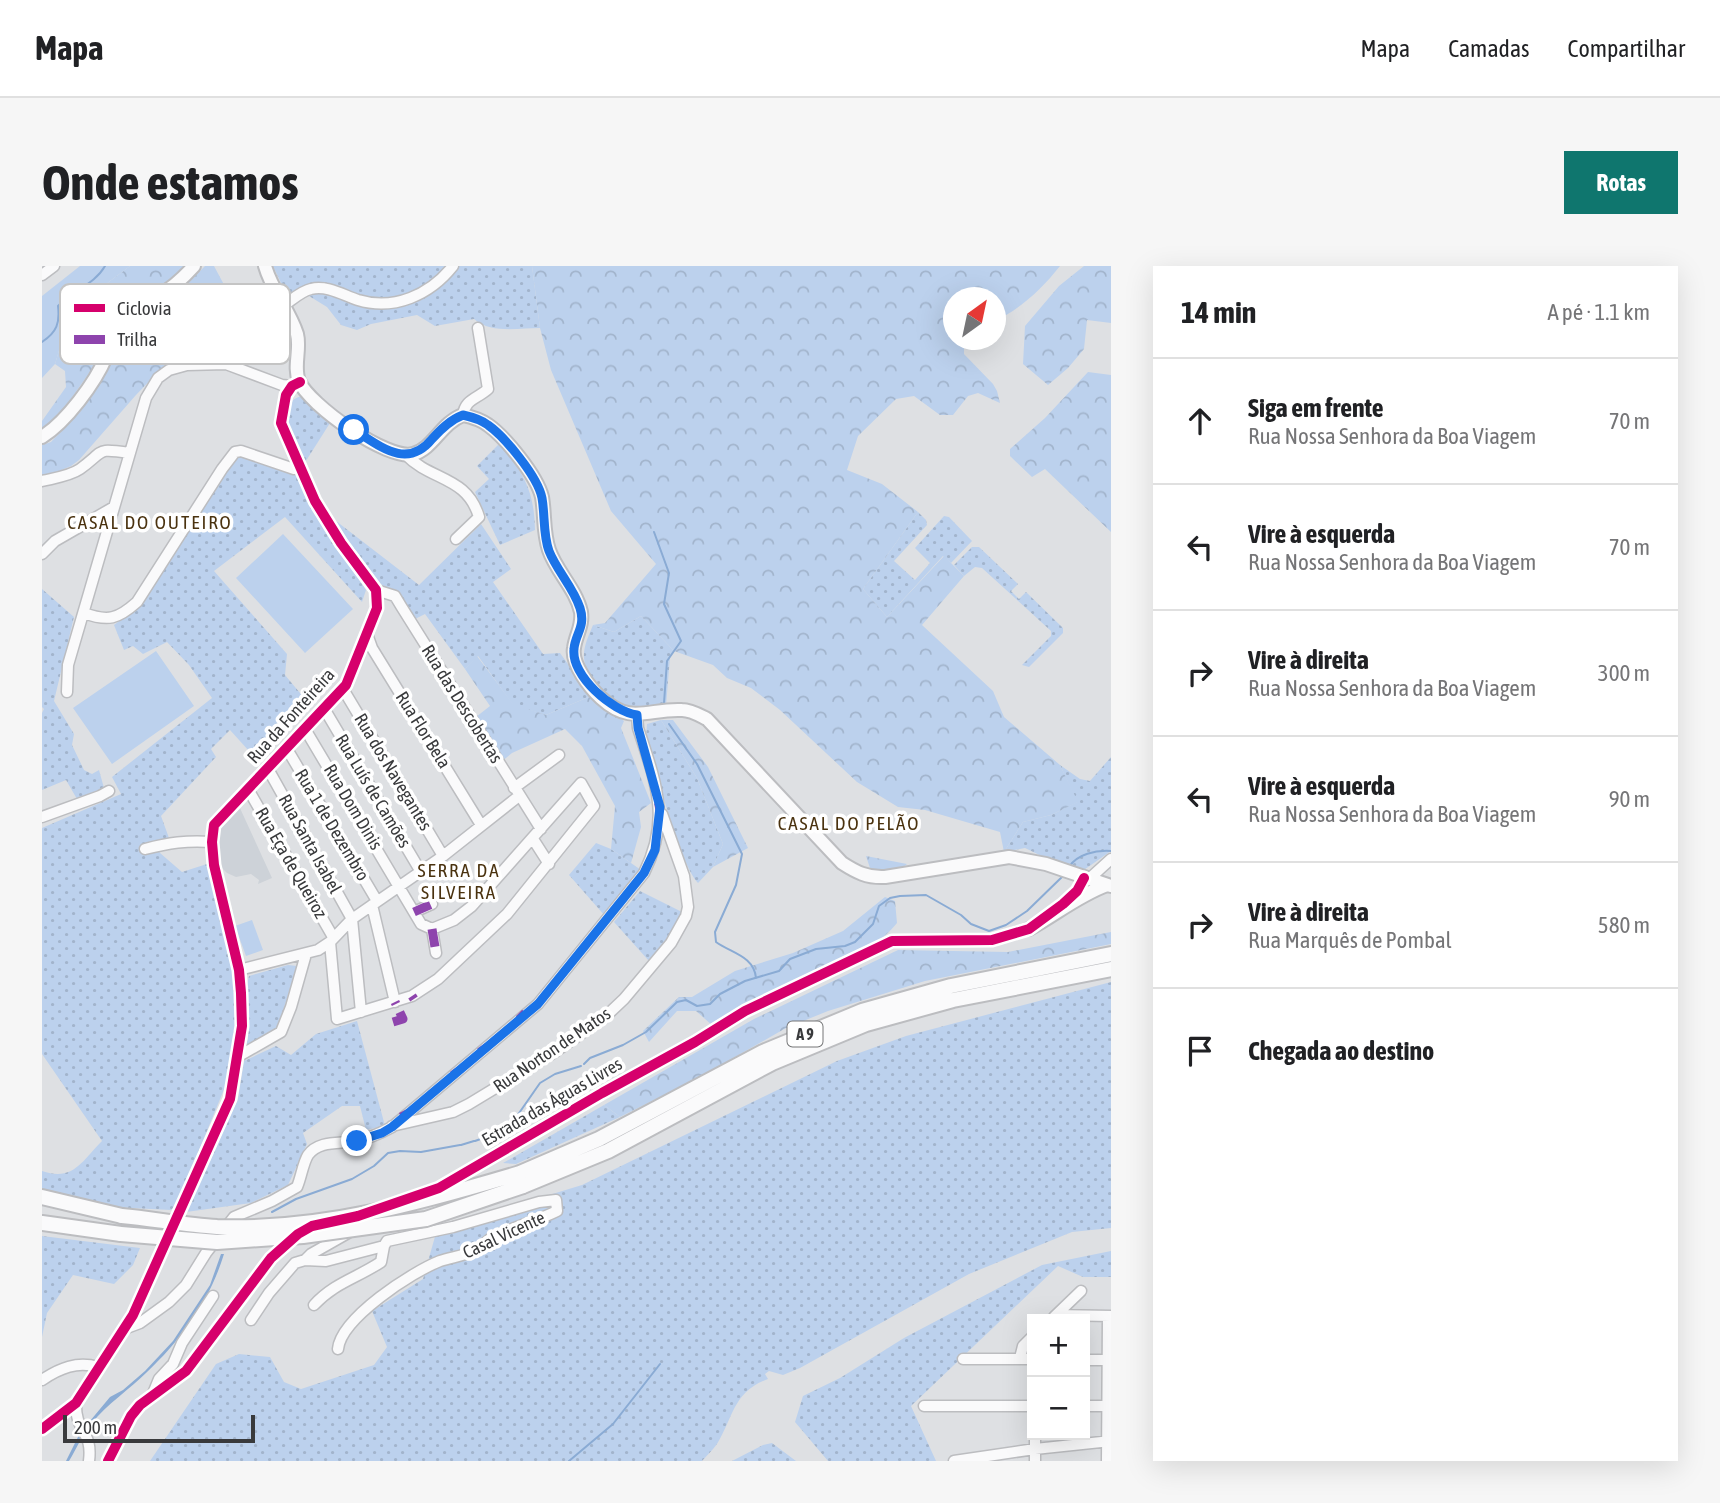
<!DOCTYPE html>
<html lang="pt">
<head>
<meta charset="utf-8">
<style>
  :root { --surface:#fff; --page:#f6f6f6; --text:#202124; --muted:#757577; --line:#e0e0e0; --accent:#0f766e }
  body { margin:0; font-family:"Asap Condensed",sans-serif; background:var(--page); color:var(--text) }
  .controls { position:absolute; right:21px; bottom:21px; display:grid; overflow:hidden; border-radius:0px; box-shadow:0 7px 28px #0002 }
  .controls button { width:63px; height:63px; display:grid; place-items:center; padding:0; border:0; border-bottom:2px solid var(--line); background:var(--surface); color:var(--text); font:35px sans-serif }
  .compass { position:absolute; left:901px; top:21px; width:63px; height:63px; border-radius:50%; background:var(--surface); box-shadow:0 7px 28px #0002; rotate:33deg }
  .scale { position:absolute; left:21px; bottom:18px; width:192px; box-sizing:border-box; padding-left:7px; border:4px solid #393a3c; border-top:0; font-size:19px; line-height:24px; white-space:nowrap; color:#393a3c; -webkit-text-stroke:5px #fff; paint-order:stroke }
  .stop { position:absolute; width:21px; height:21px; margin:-16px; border:5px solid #1a73e8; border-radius:50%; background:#fff }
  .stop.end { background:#1a73e8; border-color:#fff; box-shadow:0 2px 7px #0008 }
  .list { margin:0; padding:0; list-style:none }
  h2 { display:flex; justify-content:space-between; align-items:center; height:91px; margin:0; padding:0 28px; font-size:30px }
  h2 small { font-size:23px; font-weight:400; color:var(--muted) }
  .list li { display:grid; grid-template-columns:46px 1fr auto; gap:21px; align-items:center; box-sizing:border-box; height:126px; padding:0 28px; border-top:2px solid var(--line) }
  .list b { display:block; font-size:26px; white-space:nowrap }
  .list p { margin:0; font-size:23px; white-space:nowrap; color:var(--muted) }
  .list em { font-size:23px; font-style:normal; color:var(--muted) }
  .icon { flex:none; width:38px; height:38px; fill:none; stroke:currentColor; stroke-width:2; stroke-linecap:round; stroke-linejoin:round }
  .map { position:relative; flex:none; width:1069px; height:1195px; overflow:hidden; border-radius:0px }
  header { display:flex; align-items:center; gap:42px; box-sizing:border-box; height:98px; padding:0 35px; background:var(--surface); border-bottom:2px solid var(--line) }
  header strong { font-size:33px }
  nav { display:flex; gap:38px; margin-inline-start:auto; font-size:24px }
  .intro { display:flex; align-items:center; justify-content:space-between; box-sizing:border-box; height:168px; padding:0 42px }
  h1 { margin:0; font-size:49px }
  .button { padding:18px 32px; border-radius:0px; background:var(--accent); color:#fff; font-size:24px; font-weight:700 }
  main { display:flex; gap:42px; padding:0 42px }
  aside { flex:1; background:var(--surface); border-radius:0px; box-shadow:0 7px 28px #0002 }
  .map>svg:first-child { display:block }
</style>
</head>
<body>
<header>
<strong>Mapa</strong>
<nav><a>Mapa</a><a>Camadas</a><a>Compartilhar</a></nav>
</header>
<div class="intro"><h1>Onde estamos</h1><a class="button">Rotas</a></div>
<main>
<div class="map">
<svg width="1069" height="1195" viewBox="0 0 1069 1195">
  <defs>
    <pattern id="grass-dots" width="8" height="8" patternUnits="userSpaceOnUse" patternTransform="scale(1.75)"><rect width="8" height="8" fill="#bcd1ed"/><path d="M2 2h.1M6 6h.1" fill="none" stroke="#a2b4cc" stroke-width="1.8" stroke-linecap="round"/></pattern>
    <pattern id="forest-crowns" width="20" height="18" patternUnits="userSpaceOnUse" patternTransform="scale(1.75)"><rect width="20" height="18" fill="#bcd1ed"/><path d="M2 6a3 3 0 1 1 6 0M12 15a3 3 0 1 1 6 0" fill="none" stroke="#a2b4cc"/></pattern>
  </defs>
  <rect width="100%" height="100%" fill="#dee0e3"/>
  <path fill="#cdd2d8" d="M197,540L230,612L216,618L217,614L209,608L194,611L185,607L178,600L175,567L177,560Z"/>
  <path fill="url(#grass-dots)" d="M231,0H490L498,62C477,62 449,68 432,53L393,60L375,49L329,58L315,64L299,59L285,41L267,30L246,32Z
    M260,130L288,157L262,198C254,181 227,138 260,130Z
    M456,179L461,180C483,212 492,224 493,264L458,279L433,226L447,213L435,200Z
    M200,189L255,208L264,232L324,324L320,336L243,251L172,305L245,388L243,409L268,439L217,496L188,464L169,483L174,491L119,550L127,572L113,575L118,587L140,606L168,597C178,642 193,688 194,735C195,761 190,796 183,821L135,938L129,944L69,941L0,925V905C31,916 40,895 60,875L0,788V562L79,528L70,511L170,432L147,399L125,376L101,388L91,380L82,384L72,359L93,343L189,194Z
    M876,246L884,254L885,259L852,295L873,314L888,297L873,282L902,250L907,251L930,275L909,297L901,290L845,351L821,323Z
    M294,255L377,319L439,258L469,303L451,316L501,388L518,387L549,430L504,449L471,439L436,390L423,403L383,348L373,353L359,331L337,317L315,295Z
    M930,281H937L976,318L969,325L977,333L984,326L1021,362V367L987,401L980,399L1009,370V365L940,302L933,301L922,310L912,299Z
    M0,323L32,351L12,435L32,468L30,479L42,504L50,508L57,504L62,522L35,533L24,514L0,524V447L2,443L0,441Z
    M599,350L632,385L628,391L624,440C613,441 600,444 590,443C571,439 543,411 542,392C541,381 547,369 551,359L572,366Z
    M619,454L655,512L681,578L671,601L656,617C638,599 613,501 604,471L605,458Z
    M1069,491V585L1039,606L1012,596L983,582L962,586L981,556L1009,549L1035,536L1018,499L1038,513L1048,515Z
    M554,577L569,583L599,604L563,650L527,609Z
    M598,625L640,646L627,674L607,695L572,656Z
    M246,699L255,700L235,764L203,780L206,773L205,719L207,710Z
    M1069,716V962L1030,966L927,1008L758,1102L741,1109L727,1105L723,1108L726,1113C691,1126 692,1150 675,1178C671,1184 665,1189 660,1195H108L174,1098L197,1088L228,1091L242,1116L259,1123L332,1099L345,1081L330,1045L381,1013L396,960L432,952L540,919L795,795L864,770Z
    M315,755L343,860L324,864L318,840H300L261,867L265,878L246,919L209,937L144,946L196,833L202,795L234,780L249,789L274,768Z
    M562,839L578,851L474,898L461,897Z
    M0,970L98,982L91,999L72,1018L31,1009L5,1047L0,1071Z
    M1069,985V1011H1041L1016,1000L869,1140L894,1195H786L753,1156L761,1130L798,1112L862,1072L1000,999Z
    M730,1177L754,1195H690L721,1179Z"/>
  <path fill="url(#forest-crowns)" d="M88,0H145L133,13L119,22L93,33L77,45L55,96L14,154L0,166V155L24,121L23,105L13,98L24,61L39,37Z
    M163,0H172L202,56L190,65L186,75L123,99L94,129L37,194L29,200L0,212V179L9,176L38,146L64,101L136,71L128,36Z
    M490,0H1018C999,24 980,41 954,55V32H912V74H926L922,81V88L951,118L955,125L958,137L936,127L926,130L911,149H898L872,130L854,133L816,170L805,204L840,218L876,246L821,323L845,351L902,290L922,310L880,359L951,425L962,451L1018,499L1036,536L1009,549L981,556L962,586L958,566L883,544L856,541L815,516L738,444L709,422L685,412L671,399L632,385L599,350L572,366L551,359L563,357L614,298L569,245L509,104L498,62Z
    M1042,0H1069V57L1045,54L1042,83L1026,102L1006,119L981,98L983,60L1017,20Z
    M1046,106L1069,109V266L1003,203L990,211L968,190V183L1003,152Z
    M435,390L471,438L504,449L549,430L582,455L579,462L609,537L597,546L599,561L589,597L569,583L573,540L540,480L523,463L470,487L459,496L434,451L448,440L423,403Z
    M619,454H631L666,501L706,582L671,601L681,578L655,512Z
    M824,590L865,598L859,603L830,608Z
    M843,631L853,635L855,657C840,675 828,682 806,689L671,760L654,745H635L607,776L601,765L637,731H650L693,705L751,687L801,665Z
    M1069,666V678L883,715L786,745L744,762L658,811L578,851L562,839L712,753L856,684L966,686Z"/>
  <path fill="#bcd1ed" d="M38,0H88L39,37L24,61L13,98L0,112V30Z
    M241,268L311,343L263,387L194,312Z
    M114,385L152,440L70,498L31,442Z
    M210,654L221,684L204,690L193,660Z"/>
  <path fill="#8aabd4" d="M179,988H182C168,1034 140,1073 105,1106C87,1124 66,1137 49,1158C40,1169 35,1182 27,1195H24L38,1167L68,1131L81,1124L103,1105L131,1075L168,1019Z"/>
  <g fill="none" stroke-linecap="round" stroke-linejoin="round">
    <path stroke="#8aabd4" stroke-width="2" d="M0,76C15,66 18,57 16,40C30,25 53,18 63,0
      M612,266L627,307L622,338L639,375L625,395L622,437
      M627,458L655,498L700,588L694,619L673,666L674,676C689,687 712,690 714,712
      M1027,601C1035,588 1054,584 1069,585
      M542,798L548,792L581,779L604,766L635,736L644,734L655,740L668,738L678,728L703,715L737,705L748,693L774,683L803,680L813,676L831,658L837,640L848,632L858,630L884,629L919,649L929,658L947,665L964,659L985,645L1022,609
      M475,850L498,817L513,808L539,800
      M449,869L473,851
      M433,875L447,870
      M419,879L432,875
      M230,946L254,933L310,913L332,900L346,887L358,885L379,886L418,879
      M527,1195L571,1158L618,1098"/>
    <g stroke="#bcbdc0" stroke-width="13">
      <path id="minor" d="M0,9L12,0
        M241,40C250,34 259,25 269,23C285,19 301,29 316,34C352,45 388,29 411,0
        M421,149C423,133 435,133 446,123L436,62
        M364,189C389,215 425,210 437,251L414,273
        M0,215C12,212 28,210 38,203C64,184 53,182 88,187
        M0,288L13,275L72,241
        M334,324L353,330L359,340L499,563
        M42,347C66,356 76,353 95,336L180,203L193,186L199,185L252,203L256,201
        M325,368L330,382L439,559
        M301,423L401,590
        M25,426L26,399L104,132L116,112L127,104L145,99L184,98L240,119L250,120
        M283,444L379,606
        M263,463L379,658L390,663L412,654L430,640L539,517L552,540L465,648L396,713L370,730L295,753L288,676
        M245,483L335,635
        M226,503L310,653L319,746
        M472,522L517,489
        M206,523L291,671
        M0,551L58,530L67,525
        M491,573L507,598
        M103,583C126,577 145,574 170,576
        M1047,613L1069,593
        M1023,636L1035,625L1042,612
        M330,639L353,736
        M372,646L390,638
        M390,663L394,687
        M197,704L276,684L288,676L310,653L401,590L477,530
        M197,790L239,766L249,741L264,688
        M350,860L411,846L427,838L513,786L563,751L582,733L629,677L644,650L646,641L642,610L620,548
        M374,930L397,922L560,827L653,776L703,745L850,675L950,674L992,660
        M263,994L269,988L306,967
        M272,1039C292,1017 315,1012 339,996L342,980
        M1014,1049L1069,1050
        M1012,1051L1039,1025
        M209,1054L227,1027L253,997L263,994L284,995L342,980L345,975L411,961L497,936L514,934L515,945C495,955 472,961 451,971C445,975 440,980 434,984C422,990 410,991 398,995C370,1006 299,1052 296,1083
        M82,1063L98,1057L127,1036L144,1019L164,987L192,951L230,935L255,921C259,912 261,897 266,889C277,874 298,878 313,875C326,873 339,867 350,861L496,738L602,607C629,553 614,517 596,462L595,449
        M978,1092L981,1080L990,1071
        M921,1093H990
        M1043,1094H1069
        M0,1114C18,1102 35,1095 56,1101
        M110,1130L117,1113L131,1098L140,1077L171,1030
        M34,1137C33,1167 51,1164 47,1195
        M882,1140H990
        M1043,1140H1069
        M0,1163L34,1137L91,1049L188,833L200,760L199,727L197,704L172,599L170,576L172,559L304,419L335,342L334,324L299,277L273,235L239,157L244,129L250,120L258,116
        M66,1195L89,1150L98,1139L144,1105L229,992L254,970
        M912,1195L993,1183L1069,1175
        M993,1195V1169
        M1065,1195L1066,1050"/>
    </g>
    <g stroke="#bcbdc0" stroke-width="16">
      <path id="major" d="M223,0C230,25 247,43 255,68C259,83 251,101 257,115C267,139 346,195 371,188C391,183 399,157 421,149C430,151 438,153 446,159C463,171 495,210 500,231C503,248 501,267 507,284C514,305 534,323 539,346C541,360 534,368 532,382C529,398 548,422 559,432C589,460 607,442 640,444C649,444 657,449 665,453L800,597C814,606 825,612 843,611L967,591L1004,598L1069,620
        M0,171C24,156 53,117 64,91C70,78 74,62 81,50C90,38 106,35 119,28C132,21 142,11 152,0
        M987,663C1013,649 1037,629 1065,619"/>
    </g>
    <g stroke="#bcbdc0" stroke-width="18">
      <path id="highway" d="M478,907L557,873L721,786L820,745L909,720L1069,688
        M481,920L566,885L730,797L824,758L911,734L1069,703
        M0,931L80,950
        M0,957L79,968"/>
    </g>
    <use href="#minor" stroke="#fafafb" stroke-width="10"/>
    <use href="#major" stroke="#fafafb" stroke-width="12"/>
    <use href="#highway" stroke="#fafafb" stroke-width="14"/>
    <g stroke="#bcbdc0" stroke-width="18" stroke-linecap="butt">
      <path id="highway-bridge" d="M80,950C111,953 144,959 175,961C278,965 381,936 478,907
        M79,968L175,976L261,970L384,953L481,920"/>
    </g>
    <use href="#highway-bridge" stroke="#fafafb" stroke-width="14"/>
    <path stroke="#8e44ad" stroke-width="9" stroke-dasharray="18 9" stroke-linecap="butt" d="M613,542L618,541
      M600,603L603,604
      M372,646L390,638
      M558,658L561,660
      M390,663L394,687
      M538,682L540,684
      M370,730L372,733
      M477,747L481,751
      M351,756L361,753L353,736
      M451,771L453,773
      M439,780L441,783
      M412,803L414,806
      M361,845L363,849"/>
    <g stroke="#fff" stroke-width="15">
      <path id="cycleway" d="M0,1163L34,1137L91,1049L188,833L200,760L199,727L197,704L172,599L170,576L172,559L304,419L335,342L334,324L299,277L273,235L239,157L244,129L250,120L258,116
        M66,1195L89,1150L98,1139L144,1105L229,992L256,968L270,960L316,950L397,922L560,827L653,776L703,745L850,675L950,674L987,663L1021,638L1035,625L1042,612"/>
    </g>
    <use href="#cycleway" stroke="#d6006c" stroke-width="10"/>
  </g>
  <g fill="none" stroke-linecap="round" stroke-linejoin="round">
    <path stroke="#1a73e8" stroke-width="9" d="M312,164C338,180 365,204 390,173C399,163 408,154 421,149C430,151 438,153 446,159C463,171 496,211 500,232C503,249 501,269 507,285C515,305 531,321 538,342C544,361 533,368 532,383C529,410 570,445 595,449L596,462L618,541L613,584L602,607L496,738L350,861L340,867L315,875"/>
  </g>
  <g text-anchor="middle" stroke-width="7" stroke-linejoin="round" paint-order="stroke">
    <rect fill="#fff" stroke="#747576" stroke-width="2" x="745.5" y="755.5" width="35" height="25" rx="5"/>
    <g font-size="16" font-weight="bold" fill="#393a3c">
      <text x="763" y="774">A 9</text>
    </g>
    <g font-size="18" fill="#393a3c" stroke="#fff">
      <text transform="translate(420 438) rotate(58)" y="6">Rua das Descobertas</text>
      <text transform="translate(249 450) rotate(-48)" y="6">Rua da Fonteireira</text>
      <text transform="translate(381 464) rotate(58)" y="6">Rua Flor Bela</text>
      <text transform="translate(351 506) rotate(59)" y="6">Rua dos Navegantes</text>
      <text transform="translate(331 525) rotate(59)" y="6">Rua Luís de Camões</text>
      <text transform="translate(311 541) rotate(59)" y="6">Rua Dom Dinis</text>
      <text transform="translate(290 559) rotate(59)" y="6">Rua 1 de Dezembro</text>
      <text transform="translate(268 578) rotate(61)" y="6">Rua Santa Isabel</text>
      <text transform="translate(249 597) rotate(60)" y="6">Rua Eça de Queiroz</text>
      <text transform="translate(510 784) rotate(-34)" y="6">Rua Norton de Matos</text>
      <text transform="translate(510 836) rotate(-30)" y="6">Estrada das Águas Livres</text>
      <text transform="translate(462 969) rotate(-25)" y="6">Casal Vicente</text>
    </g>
    <g font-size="19" letter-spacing="2" fill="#4a320f" stroke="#fff">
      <text x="108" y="263">CASAL DO OUTEIRO</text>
      <text x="807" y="564">CASAL DO PELÃO</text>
      <text x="417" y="611">SERRA DA<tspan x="417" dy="22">SILVEIRA</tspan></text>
    </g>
  </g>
  <rect x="18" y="18" width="230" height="80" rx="10" fill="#fff" stroke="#c4c4c4" stroke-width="2"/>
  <rect x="32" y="38" width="31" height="8" fill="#d6006c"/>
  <rect x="32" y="69" width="31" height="9" fill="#8e44ad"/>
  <g font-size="19" fill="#393a3c">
    <text x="75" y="49">Ciclovia</text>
    <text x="75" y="80">Trilha</text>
  </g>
</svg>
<div class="controls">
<button>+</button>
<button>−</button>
</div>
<svg class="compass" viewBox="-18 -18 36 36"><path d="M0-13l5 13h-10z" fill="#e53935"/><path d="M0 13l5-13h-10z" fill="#757577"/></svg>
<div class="scale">200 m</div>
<div class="stop" style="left:312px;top:164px"></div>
<div class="stop end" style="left:315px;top:875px"></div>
</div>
<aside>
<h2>14 min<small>A pé · 1.1 km</small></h2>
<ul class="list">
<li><svg class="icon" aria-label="ahead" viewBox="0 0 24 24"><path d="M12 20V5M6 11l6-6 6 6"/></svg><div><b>Siga em frente</b><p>Rua Nossa Senhora da Boa Viagem</p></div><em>70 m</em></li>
<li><svg class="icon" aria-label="left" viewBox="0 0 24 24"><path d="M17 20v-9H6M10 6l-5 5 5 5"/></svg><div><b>Vire à esquerda</b><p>Rua Nossa Senhora da Boa Viagem</p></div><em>70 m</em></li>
<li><svg class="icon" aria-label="right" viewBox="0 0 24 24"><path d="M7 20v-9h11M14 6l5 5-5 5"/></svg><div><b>Vire à direita</b><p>Rua Nossa Senhora da Boa Viagem</p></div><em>300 m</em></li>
<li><svg class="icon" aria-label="left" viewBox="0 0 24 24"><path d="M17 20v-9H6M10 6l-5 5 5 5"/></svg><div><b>Vire à esquerda</b><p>Rua Nossa Senhora da Boa Viagem</p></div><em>90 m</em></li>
<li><svg class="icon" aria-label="right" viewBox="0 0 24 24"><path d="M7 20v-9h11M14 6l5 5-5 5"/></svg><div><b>Vire à direita</b><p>Rua Marquês de Pombal</p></div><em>580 m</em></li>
<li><svg class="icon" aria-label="arrive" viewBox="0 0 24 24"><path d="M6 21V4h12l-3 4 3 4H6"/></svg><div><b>Chegada ao destino</b></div></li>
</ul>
</aside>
</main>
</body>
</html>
